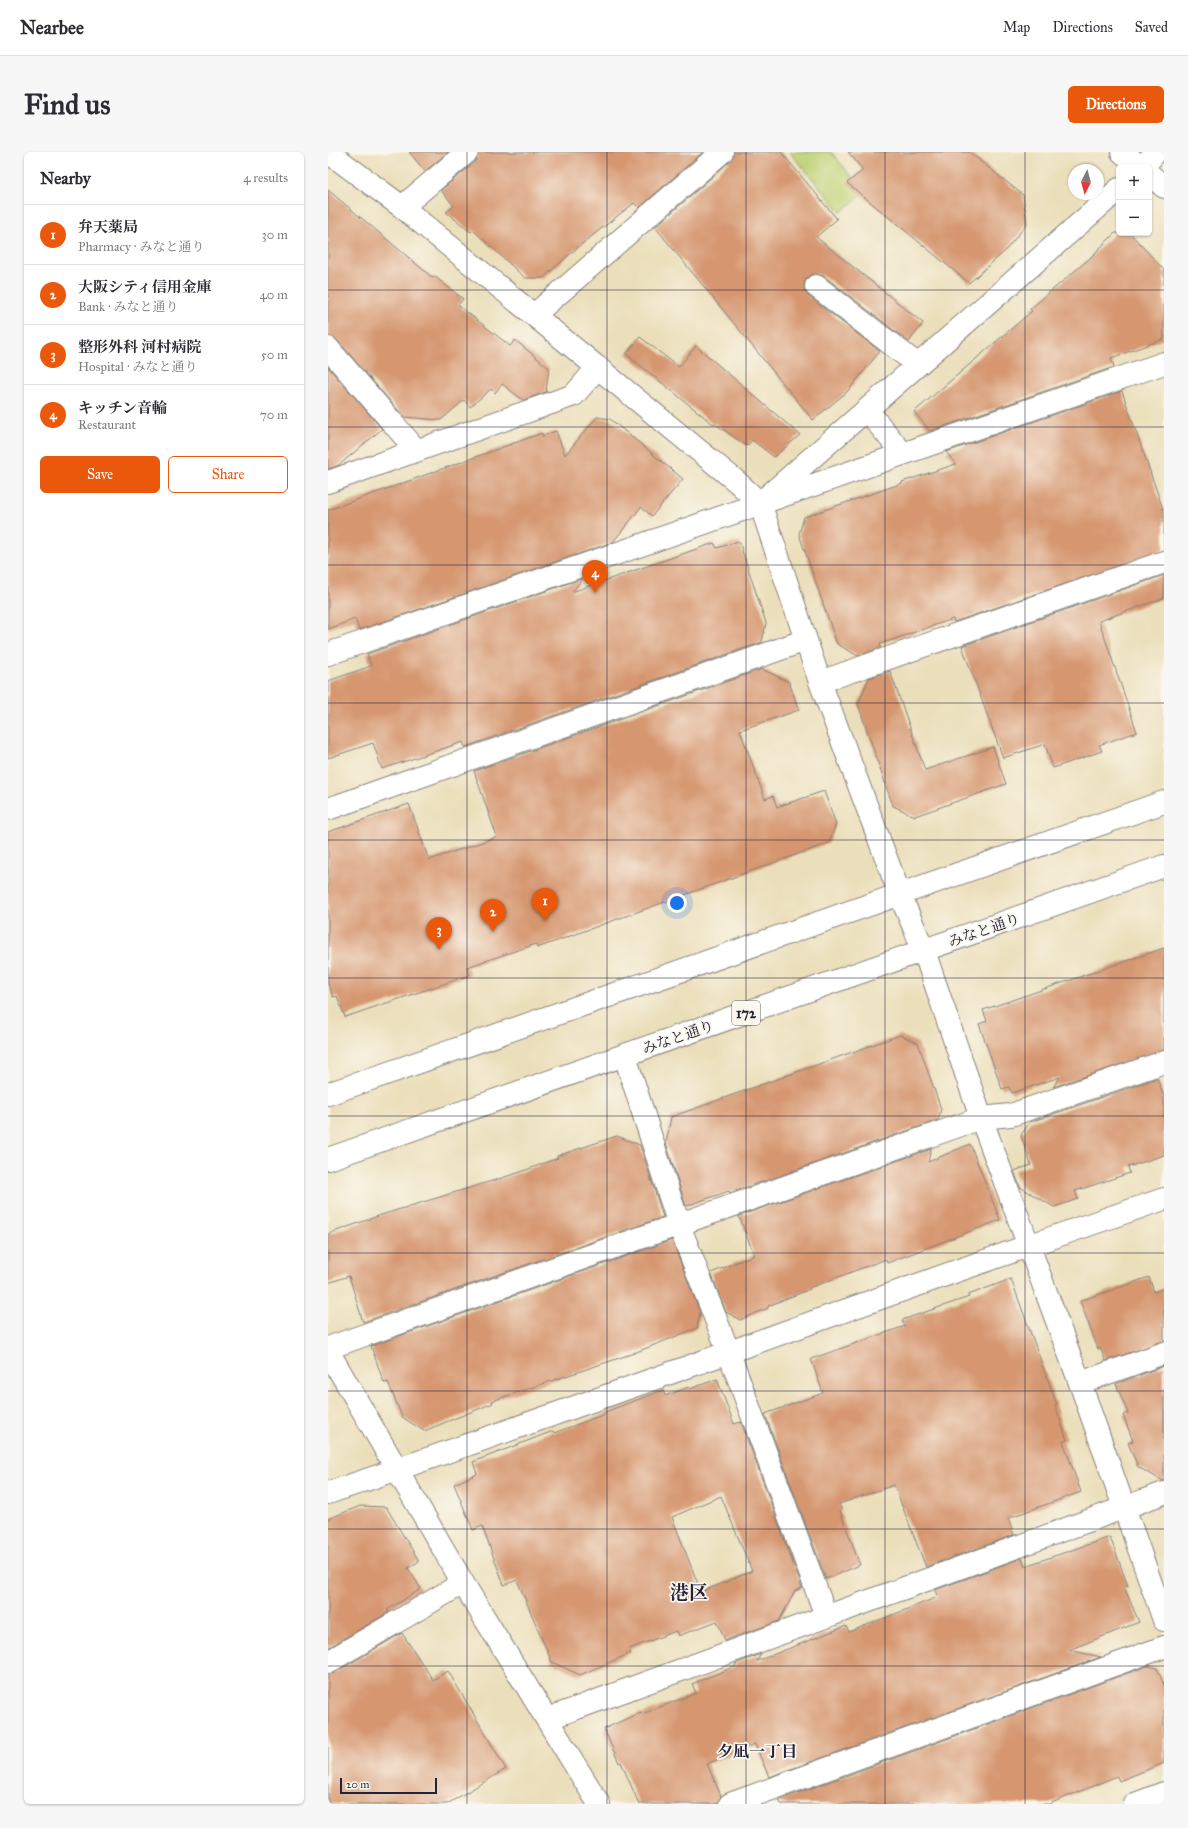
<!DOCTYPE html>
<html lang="en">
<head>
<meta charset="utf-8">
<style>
  :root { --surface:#fff; --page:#f7f7f7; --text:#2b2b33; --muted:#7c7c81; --line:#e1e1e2; --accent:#ea580c }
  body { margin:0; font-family:"IM FELL Great Primer","Noto Serif JP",serif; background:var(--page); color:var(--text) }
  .controls { position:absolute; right:12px; top:12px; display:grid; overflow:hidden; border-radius:6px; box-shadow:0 1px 3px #0004 }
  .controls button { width:36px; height:36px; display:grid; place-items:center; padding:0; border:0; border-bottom:1px solid var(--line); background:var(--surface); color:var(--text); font:20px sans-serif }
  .compass { position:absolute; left:740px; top:12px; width:36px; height:36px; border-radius:50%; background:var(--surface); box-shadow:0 1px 3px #0004; rotate:186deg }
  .scale { position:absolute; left:12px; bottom:10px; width:97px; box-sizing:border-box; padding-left:4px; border:2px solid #22223b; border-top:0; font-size:11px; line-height:14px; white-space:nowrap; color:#22223b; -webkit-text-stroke:3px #fbf7ec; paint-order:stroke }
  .you { position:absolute; left:349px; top:751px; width:14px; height:14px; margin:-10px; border:3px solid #fff; border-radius:50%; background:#1a73e8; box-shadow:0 0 0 6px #1a73e833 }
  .badge { display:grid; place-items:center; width:26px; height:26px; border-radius:50%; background:var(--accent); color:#fff; font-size:13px; font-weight:700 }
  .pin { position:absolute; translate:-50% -33px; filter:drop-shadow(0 1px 2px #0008) }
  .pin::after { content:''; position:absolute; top:21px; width:14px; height:12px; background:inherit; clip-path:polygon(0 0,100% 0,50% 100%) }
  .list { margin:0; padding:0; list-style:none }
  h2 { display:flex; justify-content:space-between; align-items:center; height:52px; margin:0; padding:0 16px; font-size:17px }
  h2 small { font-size:13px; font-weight:400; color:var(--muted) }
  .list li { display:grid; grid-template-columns:26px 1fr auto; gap:12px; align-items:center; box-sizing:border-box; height:60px; padding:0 16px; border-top:1px solid var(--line) }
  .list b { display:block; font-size:15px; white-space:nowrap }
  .list p { margin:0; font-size:13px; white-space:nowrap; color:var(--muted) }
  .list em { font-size:13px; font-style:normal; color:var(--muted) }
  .actions { display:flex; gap:8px; padding:12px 16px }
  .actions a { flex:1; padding:9px 0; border:1px solid var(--accent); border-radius:6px; text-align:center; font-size:14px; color:var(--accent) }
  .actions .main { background:var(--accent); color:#fff }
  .map { position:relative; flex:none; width:836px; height:1652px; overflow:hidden; border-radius:6px }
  header { display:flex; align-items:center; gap:24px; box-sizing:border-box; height:56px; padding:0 20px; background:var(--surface); border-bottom:1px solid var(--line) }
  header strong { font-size:19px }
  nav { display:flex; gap:22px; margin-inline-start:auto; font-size:14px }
  .intro { display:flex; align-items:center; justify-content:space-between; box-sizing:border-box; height:96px; padding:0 24px }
  h1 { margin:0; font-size:28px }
  .button { padding:10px 18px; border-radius:6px; background:var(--accent); color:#fff; font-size:14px; font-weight:700 }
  main { display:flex; gap:24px; padding:0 24px }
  aside { flex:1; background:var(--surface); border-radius:6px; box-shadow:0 1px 3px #0004 }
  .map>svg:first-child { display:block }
</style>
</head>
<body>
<header>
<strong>Nearbee</strong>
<nav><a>Map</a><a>Directions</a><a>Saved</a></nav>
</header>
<div class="intro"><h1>Find us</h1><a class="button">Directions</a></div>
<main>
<aside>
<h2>Nearby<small>4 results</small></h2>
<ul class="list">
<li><span class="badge">1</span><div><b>弁天薬局</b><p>Pharmacy · みなと通り</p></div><em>30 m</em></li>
<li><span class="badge">2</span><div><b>大阪シティ信用金庫</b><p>Bank · みなと通り</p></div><em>40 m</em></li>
<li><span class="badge">3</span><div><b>整形外科 河村病院</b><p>Hospital · みなと通り</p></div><em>50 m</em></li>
<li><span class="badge">4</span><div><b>キッチン音輪</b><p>Restaurant</p></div><em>70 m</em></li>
</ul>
<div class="actions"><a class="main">Save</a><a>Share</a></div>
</aside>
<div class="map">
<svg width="836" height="1652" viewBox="0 0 836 1652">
  <rect width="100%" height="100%" fill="#fbf7ec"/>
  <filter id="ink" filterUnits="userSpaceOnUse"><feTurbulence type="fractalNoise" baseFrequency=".025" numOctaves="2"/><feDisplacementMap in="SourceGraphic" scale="8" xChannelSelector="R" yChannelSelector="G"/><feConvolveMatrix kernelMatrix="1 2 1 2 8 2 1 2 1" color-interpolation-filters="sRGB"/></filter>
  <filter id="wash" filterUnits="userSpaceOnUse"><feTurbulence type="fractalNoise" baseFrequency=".012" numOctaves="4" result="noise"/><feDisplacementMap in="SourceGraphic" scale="16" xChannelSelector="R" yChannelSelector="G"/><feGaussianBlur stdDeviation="0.9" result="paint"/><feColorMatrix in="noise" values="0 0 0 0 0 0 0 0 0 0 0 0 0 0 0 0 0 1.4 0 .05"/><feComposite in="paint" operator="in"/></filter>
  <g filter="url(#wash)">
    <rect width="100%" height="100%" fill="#ebdfbb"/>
    <path fill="#bfd275" stroke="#707a58" d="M462,0H503L537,40L513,60Z"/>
    <g id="blocks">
      <path fill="#d59670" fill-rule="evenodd" d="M81,0H120L97,19Z
        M151,0H375L311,56L306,51L250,95L215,126H197L145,78L143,80L118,60L126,54L113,38L147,10Z
        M406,0H453L509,67L488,85L595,171L581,190L496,124L489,122L483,123L478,126L476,133L477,139L480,144L552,199L520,239L485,268L327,75L402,9Z
        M520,0H641L695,43L699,72L676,100L641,131L519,31L535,18Z
        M0,38L105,126L106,124L135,147L130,153L182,194L187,188L221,216L218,240L195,248L174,232L167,241L163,237L142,255L136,248L113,268L76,265L9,188L0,184Z
        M787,81H802L836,118V187L783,206L786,215L602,279L586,260L704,159L702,157L762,106Z
        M312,185L351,215L368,194L472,283L446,305L424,288L419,294L386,271L385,272L298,202Z
        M0,215L54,277L11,313L0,317Z
        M794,239L836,360V398L626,470L625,467L552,492L553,495L530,504L509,492L471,382L476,365L575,331L574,330L628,312L618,300Z
        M269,265L282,267L355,327L324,364L313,355L285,390L31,478L27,467L0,477V358L214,281V284L228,279L237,303Z
        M411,389L438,471L434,490L137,595L135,590L54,617L45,591L0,606V529L43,514L39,502L255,426L244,440L386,391L389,396Z
        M836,423V446L771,469L809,580L771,593L774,599L725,616L717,592L675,606L634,494Z
        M434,517L461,530L471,558L412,578L437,647L445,644L449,655L496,639L508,672L501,691L209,796L208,792L139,815L142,823L17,865L9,844L5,845L0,832V680L81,652L101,708L169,685L146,619Z
        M562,519L597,618L665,595L678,632L587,664L565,654L530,552L541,526Z
        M836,796V898L725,935L732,925L684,941L681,935L674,937L651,872L659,869L655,858Z
        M572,883L590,891L613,957L610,968L402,1041L401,1039L358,1054L338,991L343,965Z
        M829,926L836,945V1003L800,1015L802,1021L747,1039L750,1047L726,1055L692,1035L686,1019L703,1013L693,983L702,970Z
        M289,984L312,993L335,1065L35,1170L21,1124L0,1131V1082L53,1063L190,1021L230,1006L229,1004Z
        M642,992L672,1068L559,1111L558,1107L481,1136L482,1137L440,1154V1156L412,1168L398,1160L383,1121L426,1103L411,1064L603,997L600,1010Z
        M344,1088L372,1161L369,1176L306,1201L164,1249L165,1251L96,1279L74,1265L60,1230L56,1231L43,1194Z
        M821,1125L826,1140L836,1136V1189L778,1209L772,1196L770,1197L752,1149Z
        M683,1127L729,1253H727L739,1288L735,1289L753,1340L680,1366L686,1383L598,1415L566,1333L511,1352L514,1358L512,1359L532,1413L498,1427L437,1262L495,1241L483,1207L577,1174L574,1168L641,1145L640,1143Z
        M836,1214V1329H835L810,1315L800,1291L805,1289L795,1263L800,1261L788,1232Z
        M389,1227L406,1272L413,1270L474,1436L467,1439L451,1469L397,1488L389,1469L350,1484L348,1479L301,1497L303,1501L252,1523L224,1510L189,1428L176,1433L154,1374L145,1378L126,1332L149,1322L145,1310L225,1279L226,1281L277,1262V1260L335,1238L337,1244L361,1235L362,1237ZM393,1344L424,1419L373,1440L344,1365Z
        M32,1354L58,1355L91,1409L80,1416L93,1437L59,1458L61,1460L0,1496V1367Z
        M782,1385L800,1434L796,1435L811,1470L741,1498L773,1505L441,1625L427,1592L379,1612L393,1644L390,1652H311L293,1610L291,1611L276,1577L313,1560L314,1562L368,1541L364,1532L408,1514L407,1512L433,1502L429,1509L518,1474L521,1480L610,1445L607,1438L694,1406L697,1414Z
        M74,1481L105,1528L120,1519L178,1617L119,1652H0V1522L6,1521Z
        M819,1514L829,1516L836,1533V1611L791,1629L789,1624L721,1652H453L451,1648Z"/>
    </g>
  </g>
  <g filter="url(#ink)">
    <use href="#blocks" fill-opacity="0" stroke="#86807b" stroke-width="1"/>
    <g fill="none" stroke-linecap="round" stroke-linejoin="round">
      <g stroke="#86807b" stroke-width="24">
        <path id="street" d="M0,0L74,55L408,329L432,351L492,530L572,743
          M794,0L813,15
          M815,15L828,0
          M821,22L836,35
          M74,55L139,0
          M488,134L590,213
          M206,163L394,0
          M0,196L89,299
          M539,258L575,302
          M0,330L246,243L270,215
          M440,344L791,37
          M0,502L836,211
          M492,530L836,410
          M0,657L478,488
          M297,904L351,1073L401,1201L498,1464
          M0,1196L653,966L683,963L836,910
          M0,1199L135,1431L271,1652
          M752,1231L836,1201
          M0,1341C280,1246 556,1142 836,1047
          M0,1510L135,1431
          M219,1567L836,1341
          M402,1652L836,1495
          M807,1652L836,1641"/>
      </g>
      <g stroke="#86807b" stroke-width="24">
        <path id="secondary" d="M572,743L596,799L653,966L752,1231L836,1468"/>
      </g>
      <g stroke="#86807b" stroke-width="24">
        <path id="highway" d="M0,942L836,650
          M0,1007L836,714"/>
      </g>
      <use href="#street" stroke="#fff" stroke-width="22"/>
      <use href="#secondary" stroke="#fff" stroke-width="22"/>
      <use href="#highway" stroke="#fff" stroke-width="22"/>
    </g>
  </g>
  <path fill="none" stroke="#22223b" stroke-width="1" stroke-opacity="0.55" d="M139,0V1652M279,0V1652M418,0V1652M557,0V1652M697,0V1652M0,138H836M0,275H836M0,413H836M0,551H836M0,688H836M0,826H836M0,964H836M0,1101H836M0,1239H836M0,1377H836M0,1514H836"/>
  <g text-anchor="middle" stroke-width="3.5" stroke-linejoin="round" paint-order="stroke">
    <rect fill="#fbf7ec" stroke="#636270" stroke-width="1" x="404" y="849" width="28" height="24" rx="3"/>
    <g font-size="14" font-weight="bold" fill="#22223b">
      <text x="418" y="866">172</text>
    </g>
    <g font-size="15" fill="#22223b" stroke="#fbf7ec">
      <text transform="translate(656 778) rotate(-19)" y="5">みなと通り</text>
      <text transform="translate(350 885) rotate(-19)" y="5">みなと通り</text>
    </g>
    <g font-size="16" font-weight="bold" fill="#22223b" stroke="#fbf7ec">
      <text x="429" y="1605">夕凪一丁目</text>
    </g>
    <g font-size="19" font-weight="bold" fill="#22223b" stroke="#fbf7ec">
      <text x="361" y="1447">港区</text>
    </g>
  </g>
</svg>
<div class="controls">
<button>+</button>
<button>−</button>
</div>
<svg class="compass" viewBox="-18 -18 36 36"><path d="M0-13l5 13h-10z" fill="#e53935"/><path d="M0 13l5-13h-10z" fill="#7c7c81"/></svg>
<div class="scale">20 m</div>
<div class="you"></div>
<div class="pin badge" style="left:217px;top:769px">1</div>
<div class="pin badge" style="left:165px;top:780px">2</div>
<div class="pin badge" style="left:111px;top:798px">3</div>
<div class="pin badge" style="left:267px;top:441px">4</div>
</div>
</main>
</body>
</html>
